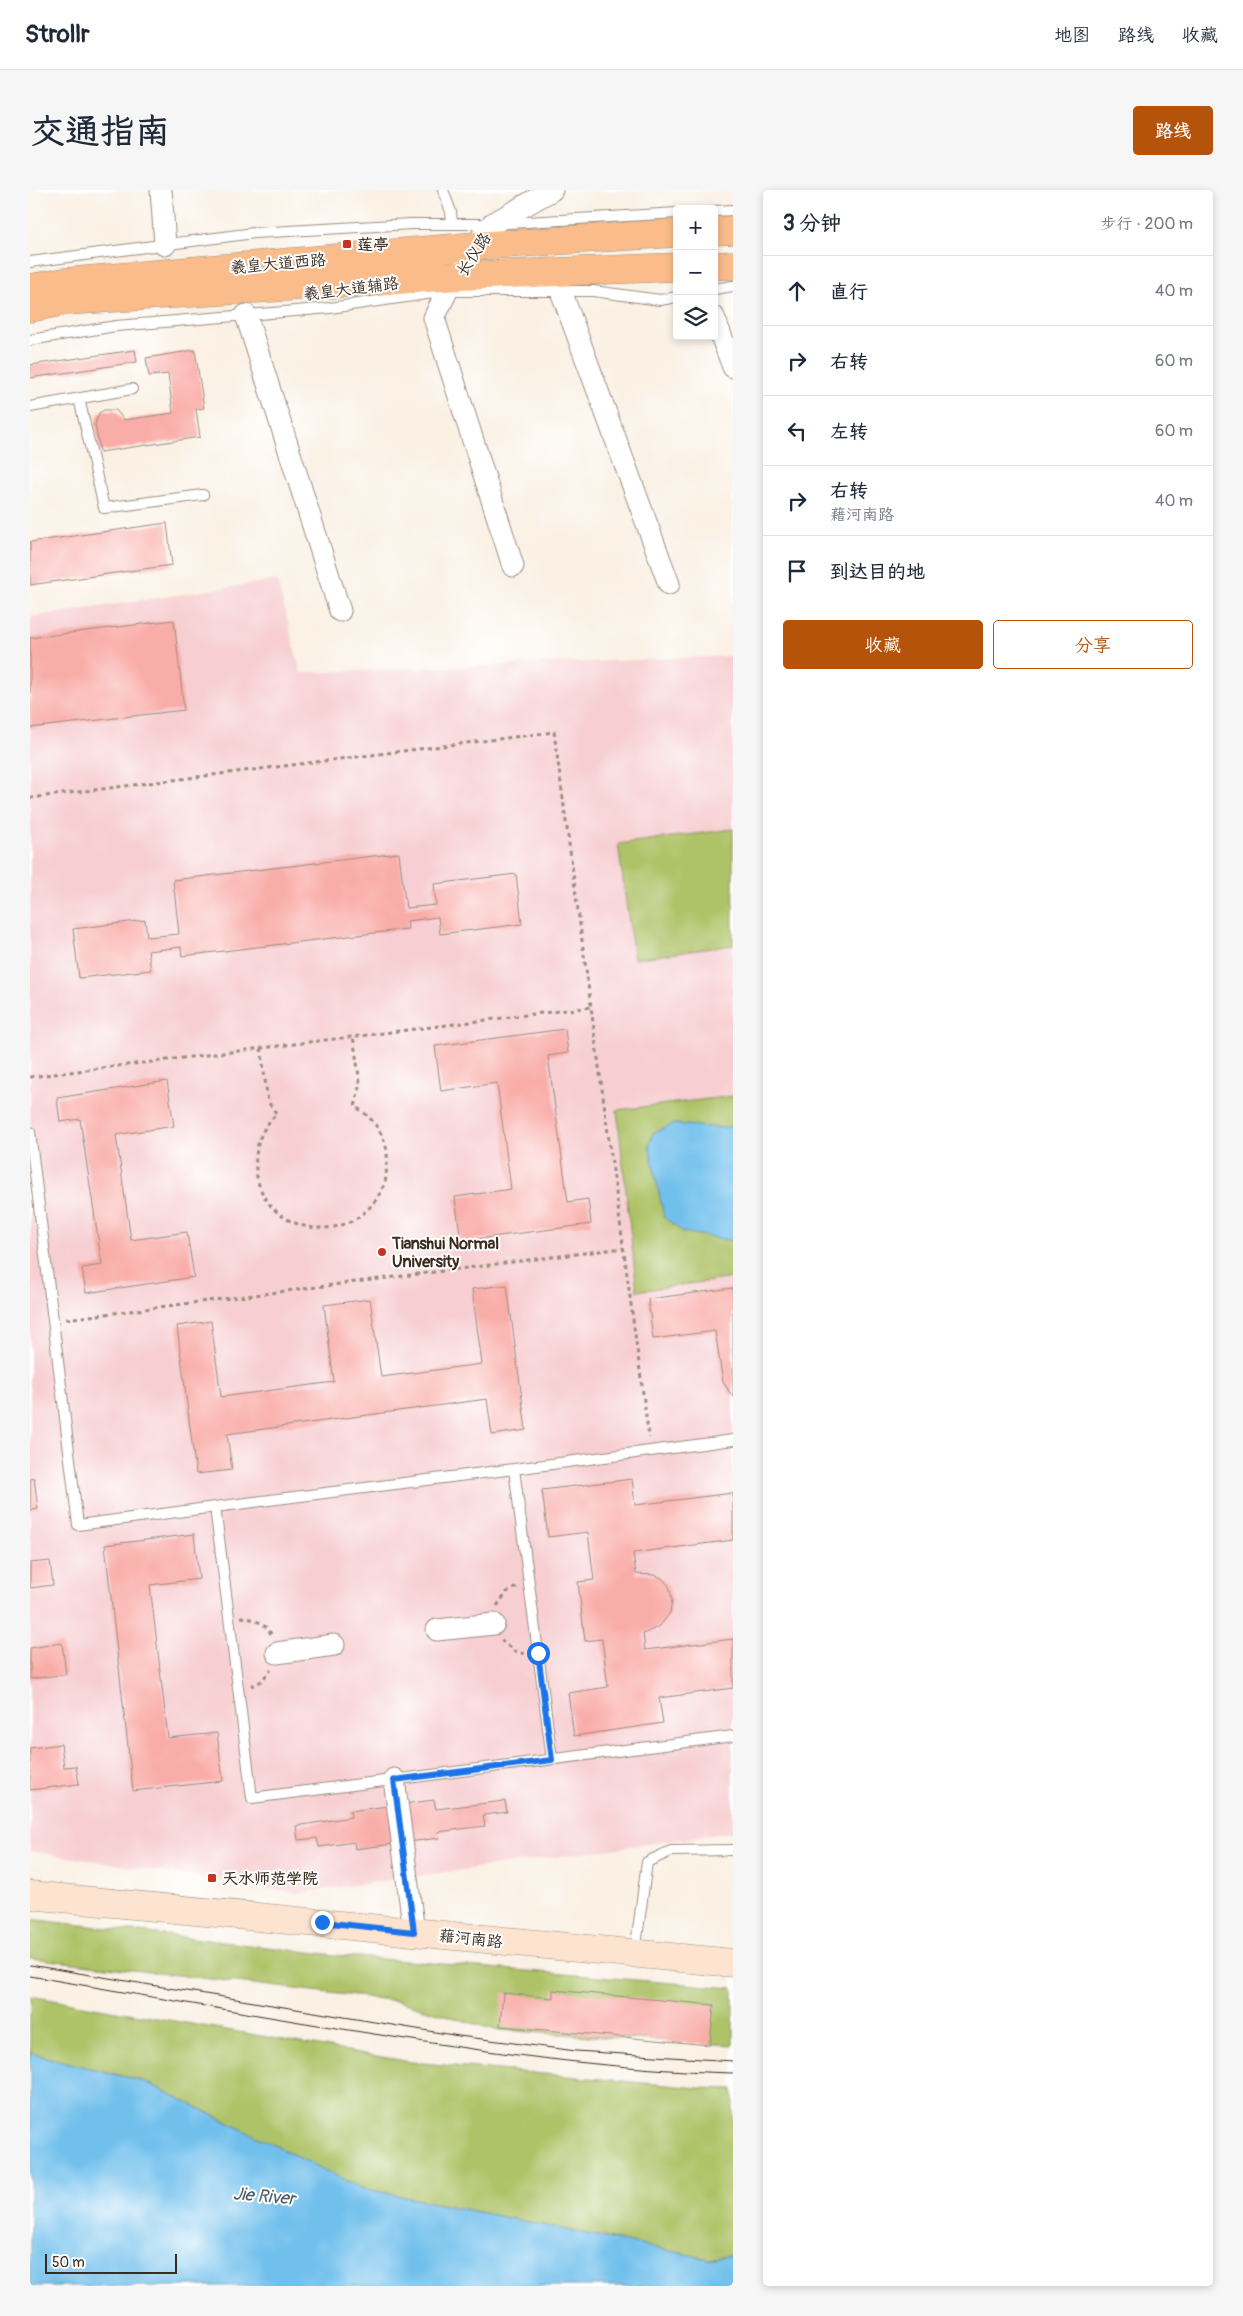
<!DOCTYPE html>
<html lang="zh">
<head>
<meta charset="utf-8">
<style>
  :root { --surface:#fff; --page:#f6f6f7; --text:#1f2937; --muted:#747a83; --line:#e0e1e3; --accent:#b45309 }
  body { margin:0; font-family:Pangolin,"LXGW WenKai TC",sans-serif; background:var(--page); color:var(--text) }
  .controls { position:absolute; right:15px; top:15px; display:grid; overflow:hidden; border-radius:5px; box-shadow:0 2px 8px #0003 }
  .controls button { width:45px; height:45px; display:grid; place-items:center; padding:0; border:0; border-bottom:1px solid var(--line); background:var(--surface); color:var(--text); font:25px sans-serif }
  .scale { position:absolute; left:15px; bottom:12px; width:132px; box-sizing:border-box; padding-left:5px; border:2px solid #3b2a1e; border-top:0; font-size:14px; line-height:18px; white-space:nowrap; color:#3b2a1e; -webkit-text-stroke:4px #fff; paint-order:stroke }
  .stop { position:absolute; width:15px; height:15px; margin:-11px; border:4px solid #1a73e8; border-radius:50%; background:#fff }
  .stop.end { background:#1a73e8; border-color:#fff; box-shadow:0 1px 5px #0008 }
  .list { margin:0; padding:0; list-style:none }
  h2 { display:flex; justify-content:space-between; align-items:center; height:65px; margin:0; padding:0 20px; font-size:21px }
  h2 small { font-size:16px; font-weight:400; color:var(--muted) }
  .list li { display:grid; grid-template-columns:32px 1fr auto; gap:15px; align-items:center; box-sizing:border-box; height:70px; padding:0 20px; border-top:1px solid var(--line) }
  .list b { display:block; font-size:19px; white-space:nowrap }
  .list p { margin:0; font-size:16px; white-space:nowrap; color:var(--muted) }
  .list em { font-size:16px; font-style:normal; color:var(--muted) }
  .actions { display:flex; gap:10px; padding:15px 20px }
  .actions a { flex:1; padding:11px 0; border:1px solid var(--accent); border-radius:5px; text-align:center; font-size:18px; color:var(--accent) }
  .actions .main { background:var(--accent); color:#fff }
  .icon { flex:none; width:28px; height:28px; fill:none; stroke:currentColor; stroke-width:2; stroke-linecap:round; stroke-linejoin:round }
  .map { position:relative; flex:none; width:703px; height:2096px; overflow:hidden; border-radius:5px }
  header { display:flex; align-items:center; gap:30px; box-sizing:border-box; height:70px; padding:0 25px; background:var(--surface); border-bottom:1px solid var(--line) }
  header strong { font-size:24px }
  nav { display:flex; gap:28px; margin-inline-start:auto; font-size:18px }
  .intro { display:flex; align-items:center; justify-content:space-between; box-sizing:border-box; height:120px; padding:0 30px }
  h1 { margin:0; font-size:35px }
  .button { padding:12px 22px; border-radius:5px; background:var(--accent); color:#fff; font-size:18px; font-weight:700 }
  main { display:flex; gap:30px; padding:0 30px }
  aside { flex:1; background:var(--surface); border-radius:5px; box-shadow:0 2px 8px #0003 }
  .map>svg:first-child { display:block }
</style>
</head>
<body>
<header>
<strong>Strollr</strong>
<nav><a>地图</a><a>路线</a><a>收藏</a></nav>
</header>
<div class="intro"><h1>交通指南</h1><a class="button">路线</a></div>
<main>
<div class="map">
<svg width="703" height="2096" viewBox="0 0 703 2096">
  <rect width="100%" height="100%" fill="#fff"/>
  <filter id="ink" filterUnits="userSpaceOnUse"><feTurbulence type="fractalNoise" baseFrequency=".02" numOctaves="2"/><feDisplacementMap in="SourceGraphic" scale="10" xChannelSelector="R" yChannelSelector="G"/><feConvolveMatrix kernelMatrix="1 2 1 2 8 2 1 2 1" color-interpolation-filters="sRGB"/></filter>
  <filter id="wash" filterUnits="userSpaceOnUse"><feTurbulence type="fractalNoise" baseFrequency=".0096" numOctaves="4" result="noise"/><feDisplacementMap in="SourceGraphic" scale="20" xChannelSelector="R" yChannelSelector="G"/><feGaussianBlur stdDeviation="1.12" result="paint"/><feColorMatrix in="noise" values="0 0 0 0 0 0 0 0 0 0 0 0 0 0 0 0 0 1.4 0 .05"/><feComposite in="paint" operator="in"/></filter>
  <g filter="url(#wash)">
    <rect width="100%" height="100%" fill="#faf0e3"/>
    <path fill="#f7cfd2" d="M247,390L271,483L703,466V1642L268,1703L0,1661V427Z"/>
    <path fill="#aec367" stroke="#747642" d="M703,639V755L604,769L588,654Z
      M703,906V1088L607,1101L587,920Z
      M0,1729L304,1765L703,1798V1855L465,1840L368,1811L0,1768Z
      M0,1806L381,1872L670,1898L703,1899V2065L679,2069L331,1998L116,1892L0,1863Z"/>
    <path fill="#71c0ec" stroke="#567585" d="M644,934L694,938L703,935V1051L653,1042L634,1027L619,955L623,943Z
      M0,1863L116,1892L331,1998L679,2069L703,2065V2096H0Z"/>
    <g id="blocks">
      <path fill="#f9ada9" d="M105,160L107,172L0,188V175Z
        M165,160L174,218L166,219L170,247L70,262L65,234L69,223L74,220H86L94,230L143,223L138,184L119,186L116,168Z
        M137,333L142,375L0,395V352Z
        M144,430L154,520L0,538V448Z
        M369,663L376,718L406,715L404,694L486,684L492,734L410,744L408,727L377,731L378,739L152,766L151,757L118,761L121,780L49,788L43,739L115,730L117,747L149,744L143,690Z
        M535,839L538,863L518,866L538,1012L558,1009L561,1034L431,1051L425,1007L481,999L467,893L411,901L405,856Z
        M137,891L144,936L86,945L101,1050L157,1042L164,1087L56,1103L52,1078L72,1075L50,929L30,932L27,908Z
        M477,1095L496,1240L462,1245L457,1209L197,1244L202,1280L166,1284L147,1136L181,1131L191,1207L304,1192L294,1115L340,1109L351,1187L452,1174L442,1099Z
        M703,1098V1207L693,1192L685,1141L623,1149L618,1109Z
        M4,1288L8,1319L0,1320V1289Z
        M602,1289L605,1315L703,1303V1350L603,1363L606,1384L624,1385L632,1388L639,1396L642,1410L640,1423L630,1436L613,1444L615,1460L703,1449V1498L629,1508L633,1533L544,1546L538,1503L578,1497L572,1449L555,1451L548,1392L564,1390L558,1342L518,1347L512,1300Z
        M164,1344L169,1389L120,1395L138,1548L187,1543L193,1591L103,1601L75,1355Z
        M20,1371L23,1395L0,1398V1373Z
        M32,1453L36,1484L0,1489V1458Z
        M31,1554L34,1577L46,1576L49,1594L0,1600V1558Z
        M404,1610L406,1619L475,1611L477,1622L453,1625L455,1636L408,1642L409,1648L325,1659L324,1652L289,1657L287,1648L268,1650L266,1636L321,1627L320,1621Z
        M523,1800L684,1815L680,1855L470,1836L473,1803L523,1808Z"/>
    </g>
  </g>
  <g filter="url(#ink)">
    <use href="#blocks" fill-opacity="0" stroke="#9a8d80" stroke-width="1"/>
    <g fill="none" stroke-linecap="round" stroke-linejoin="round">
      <g stroke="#9a8d80" stroke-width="12">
        <path id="lane" d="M413,0L421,22L422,34
          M684,21L703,20
          M0,72L224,43L381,34H462L647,23
          M684,99L703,96
          M0,150L86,136L300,118L417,101H563L630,110L647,107
          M49,208L74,318L173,305
          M0,217L102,199
          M0,942L48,1335L185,1317
          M484,1279L703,1250
          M522,1569L484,1279L185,1317L222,1608C383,1587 543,1567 703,1546
          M605,1763L617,1672L641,1661L703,1660"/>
      </g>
      <g stroke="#9a8d80" stroke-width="23">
        <path id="street" d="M131,0L135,55
          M531,101L639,394
          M216,125L310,421
          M684,127L703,177
          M483,376L404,128L417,101L429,86L445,56L462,34L522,0
          M407,1440L464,1434
          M247,1463L304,1455
          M364,1589L384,1742"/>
      </g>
      <g stroke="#9a8d80" stroke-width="29">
        <path id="secondary" d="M0,1705L703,1773"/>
      </g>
      <g stroke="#9a8d80" stroke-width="29">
        <path id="primary" d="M684,41L703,40
          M684,76L703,75
          M0,98L34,92L445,56L647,43
          M0,118L36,111L429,86L647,77"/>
      </g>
      <path stroke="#9a8d80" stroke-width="3" stroke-dasharray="4 4" stroke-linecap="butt" d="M0,608L524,542L619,1248
        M231,858L238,912L247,924C234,935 227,950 226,967C220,1046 328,1066 355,992C357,985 356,977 357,969C359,950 342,925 325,917L330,893L323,846
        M0,887L561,817
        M36,1129L593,1058
        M467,1416L477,1402L487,1397
        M211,1427C224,1429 236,1433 242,1446
        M471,1450L484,1461L495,1464
        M221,1496L230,1492L241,1480"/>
      <use href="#lane" stroke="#fff" stroke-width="10"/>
      <use href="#street" stroke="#fff" stroke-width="21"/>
      <use href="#secondary" stroke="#fde4d0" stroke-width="28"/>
      <use href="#primary" stroke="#f9bc8a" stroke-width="28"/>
      <path stroke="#3b2a1e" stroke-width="1" d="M0,1775L429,1846L546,1861L703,1871
        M0,1786C123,1807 246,1829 369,1848C479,1865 591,1880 703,1883"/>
    </g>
  </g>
  <g fill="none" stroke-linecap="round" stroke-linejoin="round" filter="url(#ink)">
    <path stroke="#1a73e8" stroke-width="6" d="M292,1732L384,1742L364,1590L522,1570L508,1463"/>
  </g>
  <g fill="#c8321e" stroke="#fff" stroke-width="2">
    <rect x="312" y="49" width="10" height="10" rx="2.5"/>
    <circle cx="352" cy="1062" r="5"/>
    <rect x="177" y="1683" width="10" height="10" rx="2.5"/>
  </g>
  <g text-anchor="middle" stroke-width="4" stroke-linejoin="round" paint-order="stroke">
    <g font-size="16" font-weight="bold" fill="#3b2a1e" stroke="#fff" text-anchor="start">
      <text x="327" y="60">莲亭</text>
      <text x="362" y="1059">Tianshui Normal<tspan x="362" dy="18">University</tspan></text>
      <text x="192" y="1694">天水师范学院</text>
    </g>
    <g font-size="16" fill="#3b2a1e" stroke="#fff">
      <text transform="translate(443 64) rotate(-57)" y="6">长仪路</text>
      <text transform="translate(248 73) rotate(-5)" y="6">羲皇大道西路</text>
      <text transform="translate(321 98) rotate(-7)" y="6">羲皇大道辅路</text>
      <text transform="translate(441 1748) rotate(6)" y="6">藉河南路</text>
    </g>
    <g font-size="18" font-style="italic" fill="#4e5e66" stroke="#fff">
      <text transform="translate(234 2006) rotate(5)" y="6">Jie River</text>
    </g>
  </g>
</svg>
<div class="controls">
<button>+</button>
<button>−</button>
<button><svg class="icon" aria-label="layers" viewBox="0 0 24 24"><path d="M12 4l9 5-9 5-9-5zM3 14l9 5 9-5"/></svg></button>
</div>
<div class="scale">50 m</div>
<div class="stop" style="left:508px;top:1463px"></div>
<div class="stop end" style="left:292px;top:1732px"></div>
</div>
<aside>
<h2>3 分钟<small>步行 · 200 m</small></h2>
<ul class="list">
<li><svg class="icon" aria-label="ahead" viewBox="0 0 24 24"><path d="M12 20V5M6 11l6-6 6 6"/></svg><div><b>直行</b></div><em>40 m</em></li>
<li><svg class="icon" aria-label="right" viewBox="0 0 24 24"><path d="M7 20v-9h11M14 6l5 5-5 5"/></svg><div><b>右转</b></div><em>60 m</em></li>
<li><svg class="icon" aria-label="left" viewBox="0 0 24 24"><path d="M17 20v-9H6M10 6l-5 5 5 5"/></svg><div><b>左转</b></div><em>60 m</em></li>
<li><svg class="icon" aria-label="right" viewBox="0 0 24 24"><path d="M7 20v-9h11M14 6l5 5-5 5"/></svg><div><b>右转</b><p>藉河南路</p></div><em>40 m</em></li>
<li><svg class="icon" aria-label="arrive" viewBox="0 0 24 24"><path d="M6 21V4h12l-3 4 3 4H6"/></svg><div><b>到达目的地</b></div></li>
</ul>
<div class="actions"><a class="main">收藏</a><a>分享</a></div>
</aside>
</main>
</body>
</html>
